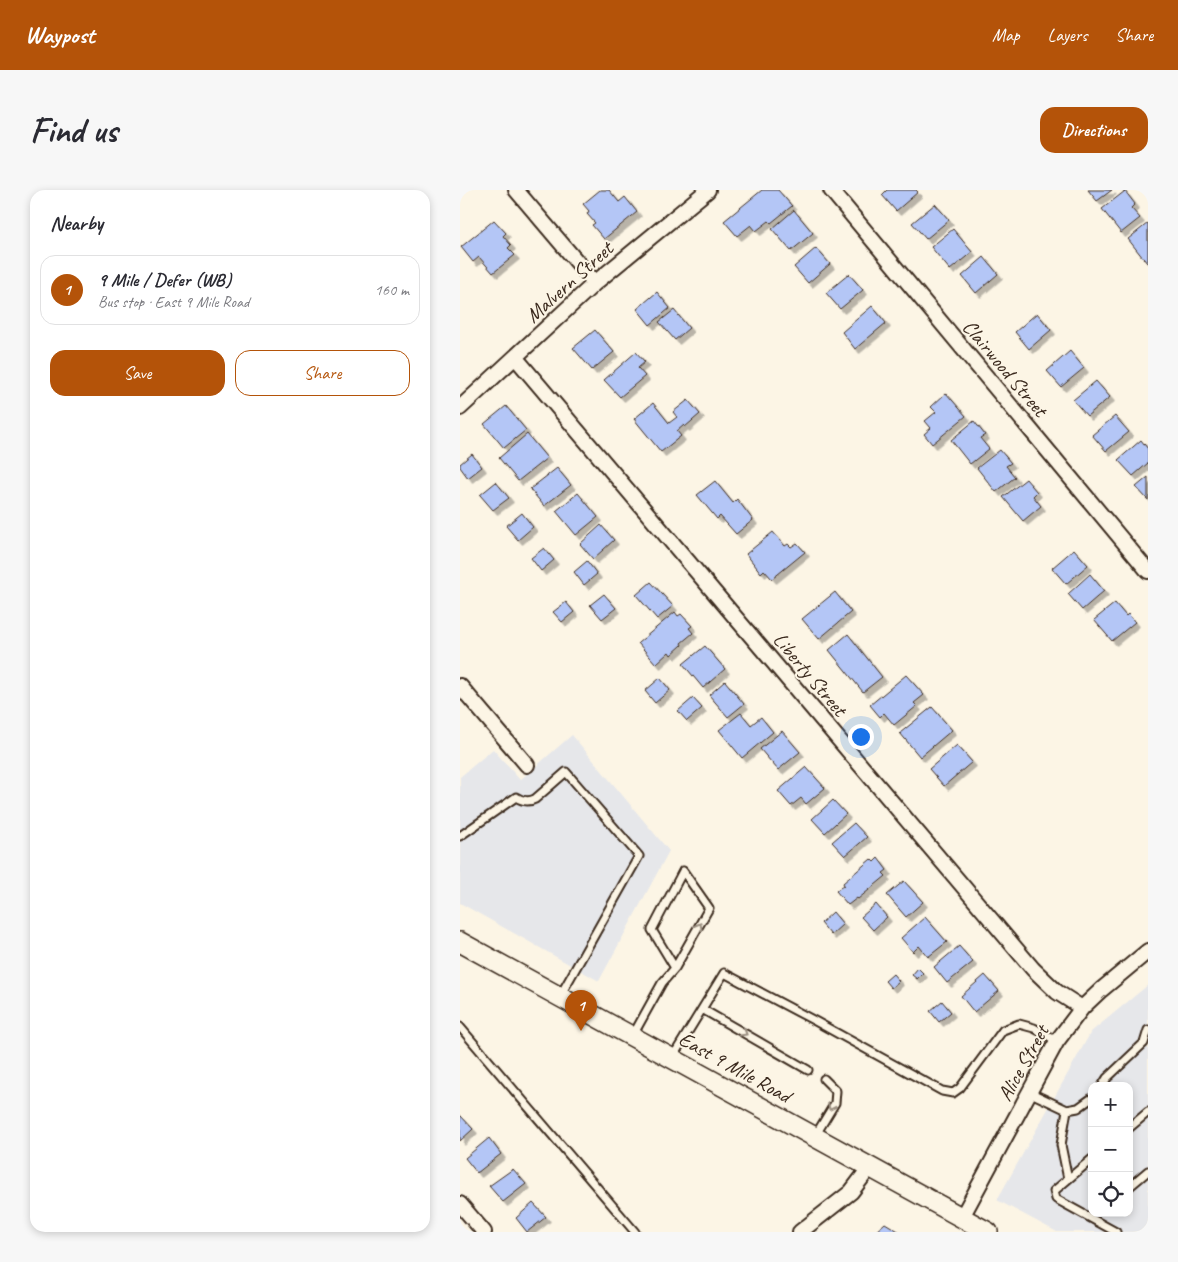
<!DOCTYPE html>
<html lang="en">
<head>
<meta charset="utf-8">
<style>
  :root { --surface:#fff; --page:#f7f7f7; --text:#2b2b33; --muted:#7c7c81; --line:#e1e1e2; --accent:#b45309 }
  body { margin:0; font-family:Caveat,sans-serif; background:var(--page); color:var(--text) }
  .controls { position:absolute; right:15px; bottom:15px; display:grid; overflow:hidden; border-radius:10px; box-shadow:0 2px 8px #0003 }
  .controls button { width:45px; height:45px; display:grid; place-items:center; padding:0; border:0; border-bottom:1px solid var(--line); background:var(--surface); color:var(--text); font:25px sans-serif }
  .you { position:absolute; left:400px; top:546px; width:18px; height:18px; margin:-12px; border:4px solid #fff; border-radius:50%; background:#1a73e8; box-shadow:0 0 0 8px #1a73e833 }
  .badge { display:grid; place-items:center; width:32px; height:32px; border-radius:50%; background:var(--accent); color:#fff; font-size:16px; font-weight:700 }
  .pin { position:absolute; translate:-50% -41px; filter:drop-shadow(0 1px 2px #0008) }
  .pin::after { content:''; position:absolute; top:26px; width:18px; height:15px; background:inherit; clip-path:polygon(0 0,100% 0,50% 100%) }
  .list { margin:0; padding:0; list-style:none }
  h2 { display:flex; justify-content:space-between; align-items:center; height:65px; margin:0; padding:0 20px; font-size:21px }
  h2 small { font-size:16px; font-weight:400; color:var(--muted) }
  .list li { display:grid; grid-template-columns:32px 1fr auto; gap:15px; align-items:center; box-sizing:border-box; height:70px; margin:0 10px 10px; padding:0 10px; border:1px solid var(--line); border-radius:15px }
  .list b { display:block; font-size:19px; white-space:nowrap }
  .list p { margin:0; font-size:16px; white-space:nowrap; color:var(--muted) }
  .list em { font-size:16px; font-style:normal; color:var(--muted) }
  .actions { display:flex; gap:10px; padding:15px 20px }
  .actions a { flex:1; padding:11px 0; border:1px solid var(--accent); border-radius:15px; text-align:center; font-size:18px; color:var(--accent) }
  .actions .main { background:var(--accent); color:#fff }
  .icon { flex:none; width:28px; height:28px; fill:none; stroke:currentColor; stroke-width:2; stroke-linecap:round; stroke-linejoin:round }
  .map { position:relative; flex:none; width:688px; height:1042px; overflow:hidden; border-radius:15px }
  header { display:flex; align-items:center; gap:30px; box-sizing:border-box; height:70px; padding:0 25px; background:var(--accent); color:#fff }
  header strong { font-size:24px }
  nav { display:flex; gap:28px; margin-inline-start:auto; font-size:18px }
  .intro { display:flex; align-items:center; justify-content:space-between; box-sizing:border-box; height:120px; padding:0 30px }
  h1 { margin:0; font-size:35px }
  .button { padding:12px 22px; border-radius:15px; background:var(--accent); color:#fff; font-size:18px; font-weight:700 }
  main { display:flex; gap:30px; padding:0 30px }
  aside { flex:1; background:var(--surface); border-radius:15px; box-shadow:0 2px 8px #0003 }
  .map>svg:first-child { display:block }
</style>
</head>
<body>
<header>
<strong>Waypost</strong>
<nav><a>Map</a><a>Layers</a><a>Share</a></nav>
</header>
<div class="intro"><h1>Find us</h1><a class="button">Directions</a></div>
<main>
<aside>
<h2>Nearby<small></small></h2>
<ul class="list">
<li><span class="badge">1</span><div><b>9 Mile / Defer (WB)</b><p>Bus stop · East 9 Mile Road</p></div><em>160 m</em></li>
</ul>
<div class="actions"><a class="main">Save</a><a>Share</a></div>
</aside>
<div class="map">
<svg width="688" height="1042" viewBox="0 0 688 1042">
  <defs>
    <filter id="shadow"><feDropShadow dx="4.5" dy="4.5" stdDeviation="0" flood-color="#0004"/></filter>
  </defs>
  <rect width="100%" height="100%" fill="#fcf5e5"/>
  <filter id="ink" filterUnits="userSpaceOnUse"><feTurbulence type="fractalNoise" baseFrequency=".02" numOctaves="2"/><feDisplacementMap in="SourceGraphic" scale="10" xChannelSelector="R" yChannelSelector="G"/><feConvolveMatrix kernelMatrix="1 2 1 2 8 2 1 2 1" color-interpolation-filters="sRGB"/></filter>
  <g filter="url(#ink)">
    <path fill="#e6e7ea" fill-rule="evenodd" d="M112,545L209,661L139,791L0,713V587L33,559L60,590Z
      M688,795V1042H597L537,1010L631,842ZM632,896H669V1023H632Z"/>
    <path fill="#b4c6f6" stroke="#3b2a1e" filter="url(#shadow)" d="M140,0H149L159,12L165,7L177,22L144,49L132,35L135,33L127,24L129,21L123,14Z
      M302,0H318L332,16L311,33L309,31L296,41L291,35L277,46L264,31Z
      M427,0H456L458,2L436,21L422,5Z
      M628,0H652L637,11Z
      M665,1L675,14L671,18L680,28L661,43L642,19Z
      M475,14L489,30L466,49L452,33Z
      M334,20L353,43L331,61L312,39Z
      M34,30L46,43L43,46L51,55L48,58L55,65L33,83L19,67L13,72L1,57Z
      M688,33V73H687L668,49Z
      M493,39L512,62L490,80L471,57Z
      M356,58L370,74L348,93L334,77Z
      M524,67L538,84L516,103L502,86Z
      M389,84L403,100L380,119L366,103Z
      M197,102L210,118L190,135L177,119Z
      M412,116L426,133L395,159L382,142Z
      M214,120L229,138L215,150L199,132Z
      M577,123L591,140L569,159L555,142Z
      M135,140L154,162L132,180L113,158Z
      M610,161L624,178L601,197L587,181Z
      M176,162L185,172L178,178L185,186L160,207L144,190Z
      M636,191L650,207L627,226L613,210Z
      M486,203L506,226L472,254L464,244L471,238L465,231L476,222L471,217Z
      M228,210L240,224L225,237L224,235L217,241L221,246L201,262L174,229L193,213L209,233L217,227L213,222Z
      M46,216L66,240L44,258L24,234Z
      M655,226L669,242L646,261L632,245Z
      M514,231L525,245L520,248L529,259L510,274L491,250Z
      M67,244L87,268L58,291L39,268Z
      M681,250L688,259V273L673,286L658,270Z
      M540,260L551,273L546,276L555,287L536,302L517,278Z
      M12,264L22,277L8,288L0,277V274Z
      M97,278L111,295L84,316L70,299Z
      M688,287V310L676,297Z
      M566,289L577,302L573,306L581,316L563,331L543,307Z
      M255,291L273,313L277,309L293,330L276,344L260,326L257,329L237,305Z
      M36,292L49,308L33,320L20,305Z
      M118,303L138,327L116,345L96,321Z
      M62,323L73,337L58,350L46,336Z
      M141,335L154,350L133,369L120,354Z
      M313,342L325,356L328,354L331,357L337,353L345,362L312,389L304,380L301,383L286,364Z
      M84,358L94,370L81,381L71,368Z
      M614,359L628,375L606,394L592,378Z
      M127,371L137,384L124,395L114,382Z
      M630,384L644,401L622,420L608,404Z
      M191,392L213,416L197,429L176,405Z
      M375,402L391,422L359,449L342,429Z
      M144,404L156,418L142,429L130,415Z
      M106,412L114,422L102,432L93,422Z
      M655,413L666,426L668,424L675,432L652,451L634,430Z
      M215,422L218,426L221,424L232,436L229,438L233,443L221,453L222,455L211,465L209,462L196,474L178,453Z
      M388,444L422,487L403,502L369,460Z
      M245,456L265,479L243,498L223,474Z
      M446,485L464,505L454,513L457,516L434,535L424,523L420,527L410,515Z
      M200,488L210,500L195,513L185,501Z
      M265,491L284,514L268,527L249,505Z
      M233,508L242,518L227,531L218,521Z
      M472,517L492,540L460,567L440,543Z
      M281,523L291,535L301,527L313,542L282,568L259,540Z
      M322,541L340,562L318,580L300,559Z
      M497,555L512,572L484,596L469,579Z
      M346,577L365,598L346,614L341,608L331,616L318,601Z
      M373,610L386,624L365,643L352,629Z
      M394,633L407,647L385,666L372,652Z
      M418,668L427,680L423,683L426,686L398,709L397,708L388,715L376,701L384,695L383,693L411,669L414,672Z
      M444,691L463,712L446,727L427,705Z
      M416,714L427,727L413,740L401,727Z
      M373,722L383,734L371,745L361,733Z
      M465,727L487,752L468,767L459,756L453,762L441,748Z
      M499,756L513,772L487,793L474,777Z
      M458,778L463,783L457,789L452,785Z
      M433,784L439,791L431,798L425,791Z
      M525,785L539,801L514,822L501,806Z
      M482,811L491,822L479,832L470,821Z
      M0,925L13,939L0,951Z
      M29,948L41,964L17,983L5,968Z
      M53,979L66,994L43,1012L29,996Z
      M73,1013L86,1027L67,1042L56,1028Z
      M425,1033L440,1042H415Z"/>
    <g fill="none" stroke-linecap="round" stroke-linejoin="round">
      <g stroke="#3b2a1e" stroke-width="11">
        <path id="lane" d="M0,646L56,607C62,611 69,612 75,609L106,582L179,666L100,806
          M242,819L348,880
          M0,837L175,1042
          M172,847L202,793L215,778L249,718L223,681L192,740L215,778
          M212,868L264,783L355,831L482,901L493,903L500,898L543,840L559,834L574,838L597,851
          M642,896L647,888L684,853L688,840
          M569,902L607,920L618,918L632,908
          M607,920L601,955L608,989
          M669,938L688,922
          M355,946L375,913L376,901L364,889
          M632,969L594,1001L596,1009L656,1042
          M669,997L688,981"/>
      </g>
      <g stroke="#3b2a1e" stroke-width="18">
        <path id="street" d="M56,0L135,93
          M371,0L688,381
          M55,167L573,779L597,802L622,818
          M0,218L135,93L248,0
          M0,496L67,575
          M0,1014L24,1042
          M502,1027L597,851L622,818L641,800L688,761
          M340,1042L391,1002L410,977"/>
      </g>
      <g stroke="#3b2a1e" stroke-width="22">
        <path id="secondary" d="M0,752L528,1042"/>
      </g>
      <use href="#lane" stroke="#fcf5e5" stroke-width="7"/>
      <use href="#street" stroke="#fcf5e5" stroke-width="14"/>
      <use href="#secondary" stroke="#fcf5e5" stroke-width="19"/>
    </g>
    <defs><path id="oneway-chevron" d="M-2-3.5L2.5 0L-2 3.5" fill="none" stroke-width="1.6" stroke-linecap="round" stroke-linejoin="round" transform="scale(1.25)"/></defs>
    <g stroke="#9c9082">
      <use href="#oneway-chevron" transform="translate(239 736) rotate(-61)"/>
      <use href="#oneway-chevron" transform="translate(284 843) rotate(30)"/>
      <use href="#oneway-chevron" transform="translate(371 917) rotate(116)"/>
    </g>
  </g>
  <g text-anchor="middle" stroke-width="4" stroke-linejoin="round" paint-order="stroke">
    <g font-size="21" fill="#3b2a1e" stroke="#fcf5e5">
      <text transform="translate(109 92) rotate(-42)" y="7">Malvern Street</text>
      <text transform="translate(545 178) rotate(50)" y="7">Clairwood Street</text>
      <text transform="translate(350 484) rotate(50)" y="7">Liberty Street</text>
      <text transform="translate(563 873) rotate(-61)" y="7">Alice Street</text>
      <text transform="translate(275 877) rotate(29)" y="7">East 9 Mile Road</text>
    </g>
  </g>
</svg>
<div class="controls">
<button>+</button>
<button>−</button>
<button><svg class="icon" aria-label="locate" viewBox="0 0 24 24"><circle cx="12" cy="12" r="6"/><path d="M12 2v4M12 18v4M2 12h4M18 12h4"/></svg></button>
</div>
<div class="you"></div>
<div class="pin badge" style="left:121px;top:841px">1</div>
</div>
</main>
</body>
</html>
